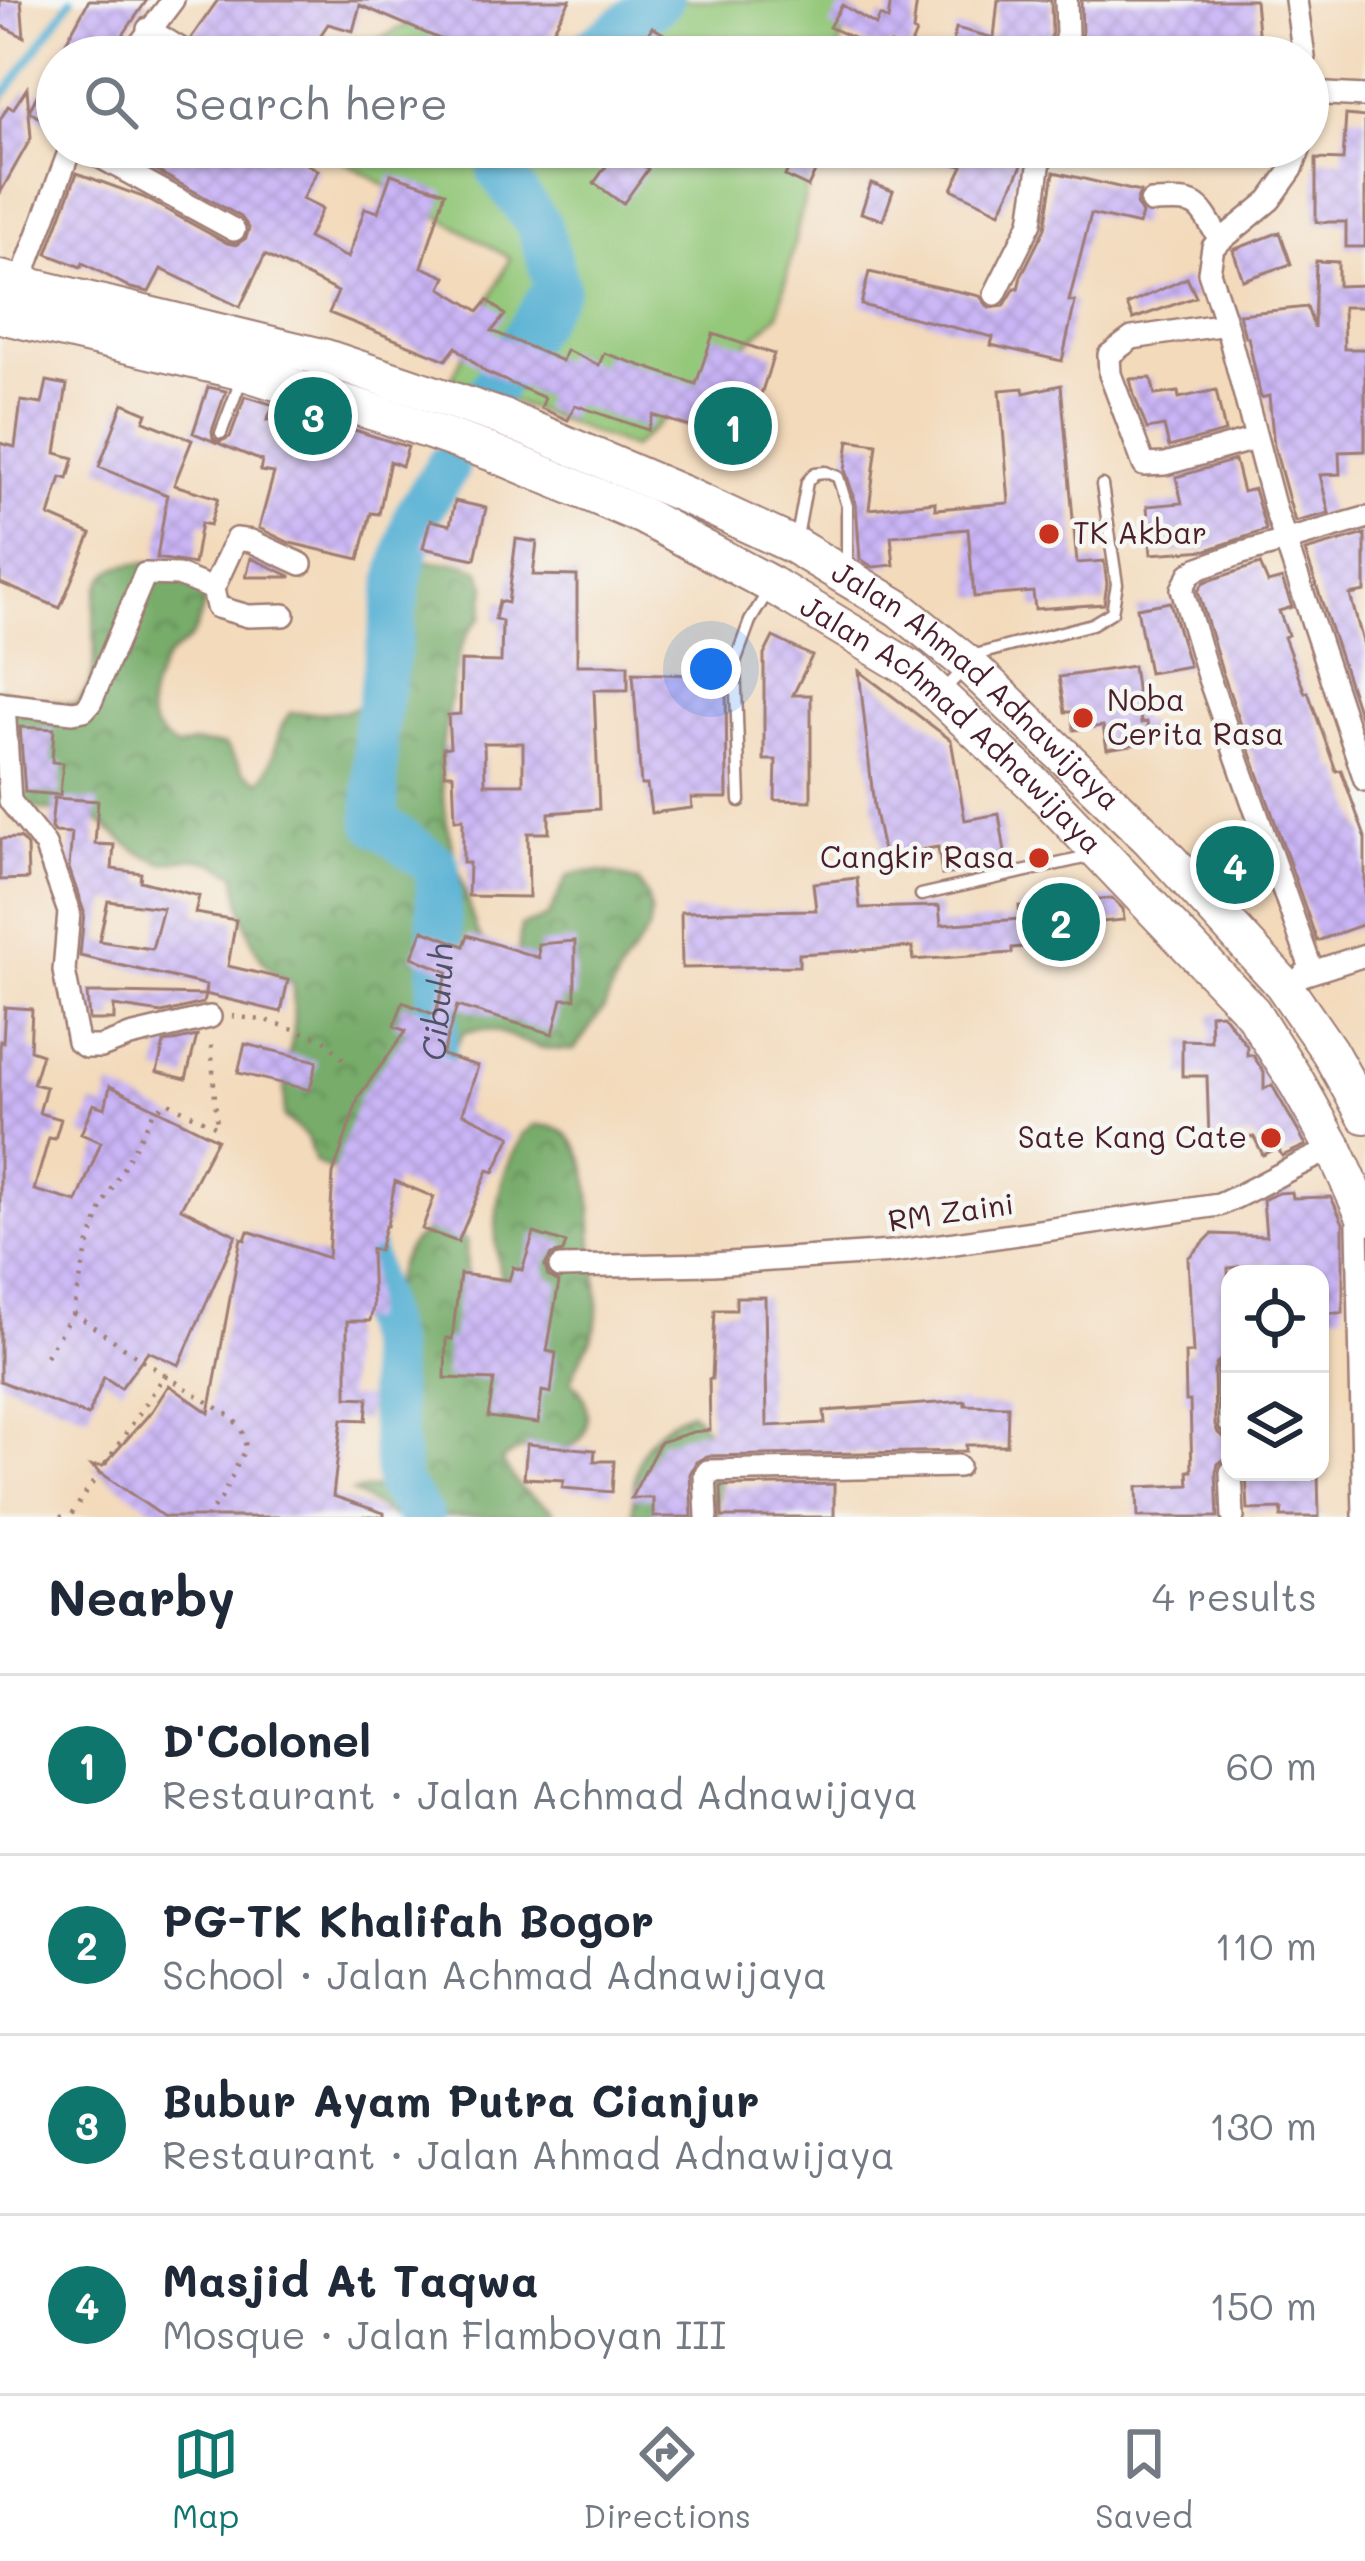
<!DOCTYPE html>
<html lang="en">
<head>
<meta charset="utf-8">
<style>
  :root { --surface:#fff; --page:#f2f2f3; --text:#1f2937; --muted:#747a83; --line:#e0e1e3; --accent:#0f766e }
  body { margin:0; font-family:Mali,sans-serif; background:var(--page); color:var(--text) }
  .controls { position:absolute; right:36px; bottom:36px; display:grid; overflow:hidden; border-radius:24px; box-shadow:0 3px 9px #0004 }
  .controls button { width:108px; height:108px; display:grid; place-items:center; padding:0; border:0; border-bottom:3px solid var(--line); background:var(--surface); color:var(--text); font:60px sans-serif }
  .you { position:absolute; left:711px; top:669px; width:42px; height:42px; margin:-30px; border:9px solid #fff; border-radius:50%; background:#1a73e8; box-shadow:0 0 0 18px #1a73e833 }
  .badge { display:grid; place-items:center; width:78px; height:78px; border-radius:50%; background:var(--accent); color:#fff; font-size:39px; font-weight:700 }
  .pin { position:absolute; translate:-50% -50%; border:6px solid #fff; box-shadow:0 3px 12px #0006 }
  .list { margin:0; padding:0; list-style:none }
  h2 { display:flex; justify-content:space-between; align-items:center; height:156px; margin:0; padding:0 48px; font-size:51px }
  h2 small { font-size:39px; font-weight:400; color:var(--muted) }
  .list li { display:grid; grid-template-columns:78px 1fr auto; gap:36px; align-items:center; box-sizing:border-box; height:180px; padding:0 48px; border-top:3px solid var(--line) }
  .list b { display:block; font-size:45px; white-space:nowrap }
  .list p { margin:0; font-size:39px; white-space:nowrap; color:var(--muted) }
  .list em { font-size:39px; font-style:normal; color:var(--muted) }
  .icon { flex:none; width:66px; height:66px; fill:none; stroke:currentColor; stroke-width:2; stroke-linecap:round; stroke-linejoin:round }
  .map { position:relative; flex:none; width:1365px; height:1517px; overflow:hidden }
  .search { position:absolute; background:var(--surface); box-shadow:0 3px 9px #0004; left:36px; right:36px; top:36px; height:132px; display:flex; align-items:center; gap:30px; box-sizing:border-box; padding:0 42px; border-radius:66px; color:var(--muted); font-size:45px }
  .sheet { height:876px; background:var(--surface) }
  nav { display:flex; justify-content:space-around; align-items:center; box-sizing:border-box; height:168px; border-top:3px solid var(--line); background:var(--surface); font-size:33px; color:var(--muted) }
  nav a { display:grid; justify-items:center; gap:6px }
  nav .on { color:var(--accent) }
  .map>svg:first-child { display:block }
</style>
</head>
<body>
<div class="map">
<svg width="1365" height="1517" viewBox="0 0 1365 1517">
  <defs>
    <pattern id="forest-crowns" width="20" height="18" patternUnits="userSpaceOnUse" patternTransform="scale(3)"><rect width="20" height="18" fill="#77ac6a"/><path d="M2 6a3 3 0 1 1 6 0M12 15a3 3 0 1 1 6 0" fill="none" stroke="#648b57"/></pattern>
    <pattern id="building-cross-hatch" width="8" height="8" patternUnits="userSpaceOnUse" patternTransform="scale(3)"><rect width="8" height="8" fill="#cab5f6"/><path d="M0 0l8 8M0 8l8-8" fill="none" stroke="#af9bd3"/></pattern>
  </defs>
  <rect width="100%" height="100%" fill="#f6f6f2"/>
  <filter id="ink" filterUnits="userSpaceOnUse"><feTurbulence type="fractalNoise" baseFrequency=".00833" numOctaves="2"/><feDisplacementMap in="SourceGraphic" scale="24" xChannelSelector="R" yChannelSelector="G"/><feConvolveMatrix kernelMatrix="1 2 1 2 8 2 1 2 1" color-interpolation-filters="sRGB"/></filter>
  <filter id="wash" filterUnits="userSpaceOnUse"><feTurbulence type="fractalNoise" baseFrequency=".004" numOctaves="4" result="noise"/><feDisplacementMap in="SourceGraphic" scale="48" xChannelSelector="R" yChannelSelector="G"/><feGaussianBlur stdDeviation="2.7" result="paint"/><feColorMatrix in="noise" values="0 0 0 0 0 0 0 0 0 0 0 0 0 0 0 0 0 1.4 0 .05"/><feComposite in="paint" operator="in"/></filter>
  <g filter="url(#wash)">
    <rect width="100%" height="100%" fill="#f3dabb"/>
    <path fill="#94c87a" stroke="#6f7452" stroke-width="3" d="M626,0H850L837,57H547Z
      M409,24L482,57H343Z
      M328,147H816L778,315L632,448L452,378L510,258L328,152Z"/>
    <path fill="url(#forest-crowns)" stroke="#60664a" stroke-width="3" d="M427,561L464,564L479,570L486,586L482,617C459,635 456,667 451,693C448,715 442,736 441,758C440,818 460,876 477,932L486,946L518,955L521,926L548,917L567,877L581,872H599L619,875L638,882L647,896L651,913L648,931L620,972L604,1008L574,1050C560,1050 546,1050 532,1045C506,1036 491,1023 463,1033L455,1048L445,1051L346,1166L329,1169L315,1162L307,1137L284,1117L285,1074L294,1031L293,983C285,979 274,974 268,967C249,947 239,900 236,874L212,862L195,858L163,863L136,851L87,812L42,810L0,793V689L16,695L76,705C82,697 88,690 91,680C105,636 69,561 146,563C184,564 185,569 207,598C201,609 201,621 194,633C187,645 175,648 167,658C159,668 163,664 158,675C143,708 145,727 177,748L192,743L225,745L244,772L260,781C278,762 273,733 290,713L344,712L373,699C380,681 374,670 372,652C368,608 382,573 427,561Z
      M536,1125C550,1126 560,1127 570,1138C595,1165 590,1212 593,1246C595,1270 600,1296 597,1320C594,1342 577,1359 571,1380C582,1391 586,1399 587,1415C588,1462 545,1443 518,1451C512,1453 506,1457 501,1461L521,1489L551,1509L555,1517H393L353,1492L392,1485C392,1472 397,1461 399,1448C402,1436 400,1422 400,1410C399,1384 392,1360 390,1334C387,1301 395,1237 437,1229C438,1229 454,1230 456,1230L466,1242L467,1293L502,1282C492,1244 494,1195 510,1160C514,1150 520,1145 522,1134Z
      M690,1412C712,1427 721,1459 719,1486C718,1499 714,1504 718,1517H633C633,1466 638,1433 690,1412Z"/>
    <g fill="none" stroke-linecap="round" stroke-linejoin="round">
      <path stroke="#56b1d4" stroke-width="8" d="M0,101L71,0"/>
      <g stroke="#56b1d4" stroke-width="45">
        <path d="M582,57L661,0"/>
        <path d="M487,397L557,287L539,225L500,172L510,147"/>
        <path id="s1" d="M433,1065L441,965L437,866L376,822L375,730L400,575L416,516L447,467"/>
        <path d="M358,1237L385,1345L398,1484L421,1517"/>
      </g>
    </g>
    <g id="blocks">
      <path fill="url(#building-cross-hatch)" fill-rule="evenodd" d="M0,0H21L24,37L0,25Z
        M89,0H147L112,51L107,48L102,57H58Z
        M218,0H570L538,57H523L501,46L496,57H457L461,48L360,5L353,31L328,24L306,57H209L206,49L191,38Z
        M891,0H917L913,31L916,33L908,52L891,44L887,53L829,27L842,5L876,25L880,16L888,20Z
        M998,0H1051L1052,32L1046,57H950L956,28L994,38Z
        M1081,0H1255L1259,42L1217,45V55L1128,50L1127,57H1076L1082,34Z
        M652,27L681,44L674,57H635Z
        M27,88L31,138L0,193V120L8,106L13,109Z
        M40,90L57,101V129L29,111Z
        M1346,115L1365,117V247H1346V222H1316V159L1343,160Z
        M113,147H299L294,157L318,170L302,199L322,209L308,238L348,258L365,208L378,212L391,174L445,192L422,267L446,277L441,288L479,311L488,300L505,315L492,331L562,361L566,350L599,365L604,353L696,384L713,334L774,354L745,444L653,415L648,430L575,405L568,420L541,408L545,398L485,372L456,347L446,360L329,313L338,292L265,255L240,307L161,269L149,292L131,288L83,263L81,267L47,254L77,173L143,197L227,243L236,245L246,238L249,228L241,217Z
        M798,147L822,156L808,187L785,176Z
        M918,147H989L1023,163L1000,212L952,189L963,166L917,156Z
        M619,148L648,169L623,204L594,183Z
        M1054,172L1140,192L1136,204L1142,214L1139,225L1091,214L1069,301L1075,302L1062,361L991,345L993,337L861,305L869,272L980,296L989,308L1004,306L1015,288L1018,289L1021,276L1045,228Z
        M871,183L893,191L883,220L861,213Z
        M1280,232L1291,264L1243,280L1233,250Z
        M1316,261L1338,262V286L1365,285V307H1343L1344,349H1365V451L1339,452L1340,474L1320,475L1329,513L1295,522L1274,446L1269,396L1261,398L1248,337H1245L1239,314L1307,307L1314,328Z
        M1187,278L1196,297L1133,319L1127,305Z
        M1151,378L1155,395L1178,392L1179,398L1216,390L1225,432L1169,447L1164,426L1147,429L1134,395L1130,379Z
        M47,381L67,385L56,453L74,458L68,479L61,477L49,516L91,534L60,608L0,583V443L15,447L21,401L42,404Z
        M1061,385L1077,563L1104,561L1107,584L1104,604L1035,609L1033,592L974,597L968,529L891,536L894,565L873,567L860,559L856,504L845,470L849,440L877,444L869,509L935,502V509L1009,503L1000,390L1023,388L1024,393Z
        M208,387L226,391L212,431L213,438L219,442L230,437L245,396L274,405L267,420L320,419L408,447L402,466L390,461L379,514L371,513L359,559L290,543L259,528L274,473L260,471L262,461L193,433Z
        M123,403L147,413L144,421L192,440L174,485L218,498L210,525L201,523L194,564L157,558L167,495L99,467Z
        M1235,460L1243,492L1254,489L1266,530L1207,550L1151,554L1147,506L1182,503L1176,477Z
        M455,501L486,508L475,559L423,548L430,520L450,525Z
        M1365,534V592L1350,595L1365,649V732L1305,551Z
        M516,539L537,542L533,575L577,576V665H628V690H594L599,809L549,813V833H528L529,897L468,896L469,863H463V819L455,820L453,774H445L443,748L450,747L448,715L460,714L461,661L501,662L502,621L495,619L499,601L508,603ZM484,743H523V784H485Z
        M251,558L290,576V577H246Z
        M1260,564L1268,583L1282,579L1292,607L1279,611L1288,635L1284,637L1305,693L1308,692L1336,771L1341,770L1365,837V924L1317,941L1222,671L1198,591L1204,582Z
        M1170,602L1189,666L1149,673L1137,608Z
        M773,637L812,656L793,695H811V801L775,800L776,760H764V655Z
        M1133,666L1141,723L1147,722L1150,742L1107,749L1103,726L1074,730L1072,712H1065L1059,677Z
        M859,671L951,740L965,820L999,814L1007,865L942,875L938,847L884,856L874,807Z
        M633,673L726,676L727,798H691L692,808L651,813L647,785H641Z
        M20,727L54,729L52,762L63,763L60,795L25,792Z
        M54,798L98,801L95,844L114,845L112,869L141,873L140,881L199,896L195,913L236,920L228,966L288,980L281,1012L205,994L206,985L80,956L84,912L69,868L72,833L54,832L51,828ZM108,901L163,908L152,949L99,941Z
        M1225,827L1247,832L1260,870L1253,902L1234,898L1214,875Z
        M20,838L27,846L28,879L0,880V839Z
        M857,878L860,908L939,906L941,925L1020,919L1019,906L1112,898L1123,909L1124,920L1079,924L1081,942L1012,948V953L913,960V947L799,954V966L682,968L681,912L816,910L813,883Z
        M423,930L464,946L468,935L539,958L538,944L575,941V999H562L553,1034L457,1006L442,1055L478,1066L463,1113L511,1136L494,1172L488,1170L458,1242L422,1229L434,1197L395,1181L387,1226H385L379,1251L371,1249L373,1306L370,1321H347V1397L368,1398L366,1420L342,1419L333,1496L384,1513V1517H164L91,1466H103L152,1411L169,1385L209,1413L241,1238L245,1240L248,1231L328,1258L333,1174L359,1096L406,1031L394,1026L403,1002L435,1015L448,972L412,957Z
        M87,993H113L205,995L203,1003L162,1013L114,1006V1020H89Z
        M5,1007L32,1009L30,1050L42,1054L33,1084L46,1087L39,1113L61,1119L55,1139L49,1138L34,1190L77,1202L101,1142L81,1134L93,1104L105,1108L110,1086L217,1139L181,1208L236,1235L179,1365L148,1351L121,1388L104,1377L88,1416L0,1381V1041L3,1042Z
        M1222,1013L1247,1046V1055H1253L1264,1073V1089L1272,1085L1306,1145L1282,1156L1278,1148L1263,1155L1254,1137L1209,1139L1207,1076H1182V1040L1211,1041L1210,1014Z
        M197,1036L186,1079L157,1072L164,1043Z
        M245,1044L317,1061L310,1090L238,1073Z
        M1292,1192L1293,1198L1331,1197L1343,1223V1313H1320V1274H1272V1263L1228,1268L1229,1348H1224V1357L1217,1363L1214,1371L1215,1425L1218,1433L1225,1438L1226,1458L1218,1464L1216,1472L1218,1517H1138L1137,1487L1189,1485L1188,1471H1192L1190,1401H1186L1185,1353H1193L1188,1258L1212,1234L1266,1236L1263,1200L1278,1193Z
        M534,1233L566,1243L563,1252L551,1255L545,1266L548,1276L559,1282L547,1351L556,1353L551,1393L542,1391L538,1423L488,1417L494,1380L445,1378L446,1338L452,1339L460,1274L509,1280L513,1267L522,1270Z
        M736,1297H765L767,1426L825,1423L824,1411L965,1401V1405L1008,1406L1007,1445H966V1451L707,1456L696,1462L690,1474L692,1517H653V1498H631L660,1442L693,1432L710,1430L709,1379H712L715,1310H736Z
        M527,1444L595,1450L594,1461H614L612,1492L562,1488L564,1480L524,1478Z
        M1246,1472H1318L1319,1517H1281L1282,1509L1248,1510Z
        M834,1484V1517H722L721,1486Z"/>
    </g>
  </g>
  <g filter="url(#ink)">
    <use href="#blocks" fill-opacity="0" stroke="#9e7c73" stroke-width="3"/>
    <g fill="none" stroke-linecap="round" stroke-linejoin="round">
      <g stroke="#9e7c73" stroke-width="15">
        <path id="lane" d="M221,433L243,375
          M797,537L807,482L815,473L826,472L838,477L847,506V569
          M943,691L979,654L1092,624L1112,612L1117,584L1102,485
          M740,801L735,662L750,621L767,593
          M921,895L1093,856"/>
      </g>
      <g stroke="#9e7c73" stroke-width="26">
        <path id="street" d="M1296,0L1304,57
          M148,29L194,57
          M130,57L173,0
          M1061,57L1067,34L1066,0
          M1308,93L1365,96
          M82,147L234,230
          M1300,147L1292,169L1270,200L1213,247L1209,272L1226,324L1275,509L1365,780
          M1151,202C1199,201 1195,198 1220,240
          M20,283L71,147
          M995,294L1031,222L1042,147
          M1226,324L1132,338L1109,355L1110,374L1144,465L1165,464L1255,439
          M284,615L248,616L217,607L213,589L236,539L251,541L301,564
          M0,703L4,704L10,801L45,845L69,912L64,971L78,1042L86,1047H101L130,1036L210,1017
          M4,704L73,712L84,710L91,702L145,574L178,575L213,589
          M1312,971L1208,676L1182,589L1190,574L1197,569L1239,554L1365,518
          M1303,975L1365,955
          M1364,1215L1358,1224L1364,1517
          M560,1267L713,1264L892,1252L1219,1205C1259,1188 1294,1164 1334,1149
          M1229,1371L1230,1424
          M1231,1472L1233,1517
          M707,1517L705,1475L708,1471L958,1466"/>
      </g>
      <g stroke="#9e7c73" stroke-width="40">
        <g id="primary">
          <path id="s2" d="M0,279L326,358L504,418L687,496L795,546L898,608L969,665L1149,838L1282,983L1329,1051L1365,1115"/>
          <path id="s3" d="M0,315L244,372L387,416L491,452L643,516L772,585L911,669L1037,787L1252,1012L1297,1083L1334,1149L1365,1217"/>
        </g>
      </g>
      <path stroke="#9e7c73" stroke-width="4.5" stroke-dasharray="3 9" stroke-linecap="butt" d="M232,1016L269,1021L324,1039L346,1062
        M73,1313L165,1375
        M46,1356L73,1313L87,1249L104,1203L154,1112L167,1102L217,1127L211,1042
        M60,1517L71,1515L165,1375L232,1417L242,1431L246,1447L221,1499L206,1517"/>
      <use href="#lane" stroke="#fff" stroke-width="10"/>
      <use href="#street" stroke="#fff" stroke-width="21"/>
      <use href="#primary" stroke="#fff" stroke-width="36"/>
    </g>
  </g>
  <g fill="#c8321e" stroke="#f6f6f2" stroke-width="4.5">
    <circle cx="1049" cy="534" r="12"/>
    <circle cx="1083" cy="718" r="12"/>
    <circle cx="1039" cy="858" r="12"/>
    <circle cx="1271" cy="1138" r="12"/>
  </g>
  <g text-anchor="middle" stroke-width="9" stroke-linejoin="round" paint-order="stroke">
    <g font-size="30" fill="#4a1f2b" stroke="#f6f6f2" text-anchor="start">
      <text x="1073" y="544">TK Akbar</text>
      <text x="1107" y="711">Noba<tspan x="1107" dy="34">Cerita Rasa</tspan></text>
      <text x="1015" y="868" text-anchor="end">Cangkir Rasa</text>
      <text x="1247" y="1148" text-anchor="end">Sate Kang Cate</text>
    </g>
    <g font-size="30" fill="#4a1f2b" stroke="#f6f6f2">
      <text dy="10" stroke="none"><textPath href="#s2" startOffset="1071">Jalan Ahmad Adnawijaya</textPath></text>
      <text dy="10" stroke="none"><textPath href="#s3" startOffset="1050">Jalan Achmad Adnawijaya</textPath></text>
      <text transform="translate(951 1213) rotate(-8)" y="10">RM Zaini</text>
    </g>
    <g font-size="33" font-style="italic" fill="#4e5266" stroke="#f6f6f2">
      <text dy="12" stroke="none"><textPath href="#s1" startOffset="63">Cibuluh</textPath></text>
    </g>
  </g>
</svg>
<div class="controls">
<button><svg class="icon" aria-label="locate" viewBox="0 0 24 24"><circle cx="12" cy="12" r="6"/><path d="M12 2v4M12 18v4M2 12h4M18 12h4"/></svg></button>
<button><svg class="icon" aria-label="layers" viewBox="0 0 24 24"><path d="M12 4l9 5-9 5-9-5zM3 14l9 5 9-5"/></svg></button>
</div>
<div class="you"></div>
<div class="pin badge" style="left:733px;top:426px">1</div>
<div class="pin badge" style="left:1061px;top:922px">2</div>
<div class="pin badge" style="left:313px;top:416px">3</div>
<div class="pin badge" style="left:1235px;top:865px">4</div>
<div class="search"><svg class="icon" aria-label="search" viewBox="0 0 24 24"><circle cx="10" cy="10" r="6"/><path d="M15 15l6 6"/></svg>Search here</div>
</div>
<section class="sheet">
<h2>Nearby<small>4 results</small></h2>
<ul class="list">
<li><span class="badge">1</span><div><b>D'Colonel</b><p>Restaurant · Jalan Achmad Adnawijaya</p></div><em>60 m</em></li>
<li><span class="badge">2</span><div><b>PG-TK Khalifah Bogor</b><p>School · Jalan Achmad Adnawijaya</p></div><em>110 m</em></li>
<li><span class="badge">3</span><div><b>Bubur Ayam Putra Cianjur</b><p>Restaurant · Jalan Ahmad Adnawijaya</p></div><em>130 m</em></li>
<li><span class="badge">4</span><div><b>Masjid At Taqwa</b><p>Mosque · Jalan Flamboyan III</p></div><em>150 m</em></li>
</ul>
</section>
<nav>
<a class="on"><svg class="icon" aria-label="map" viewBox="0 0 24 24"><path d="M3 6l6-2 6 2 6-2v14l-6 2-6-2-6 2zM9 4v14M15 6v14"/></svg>Map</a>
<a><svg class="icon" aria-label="directions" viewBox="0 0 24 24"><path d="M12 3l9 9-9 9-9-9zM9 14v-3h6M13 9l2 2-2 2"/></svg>Directions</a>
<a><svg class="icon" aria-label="saved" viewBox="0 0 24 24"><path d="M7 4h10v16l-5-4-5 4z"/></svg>Saved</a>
</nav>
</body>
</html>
